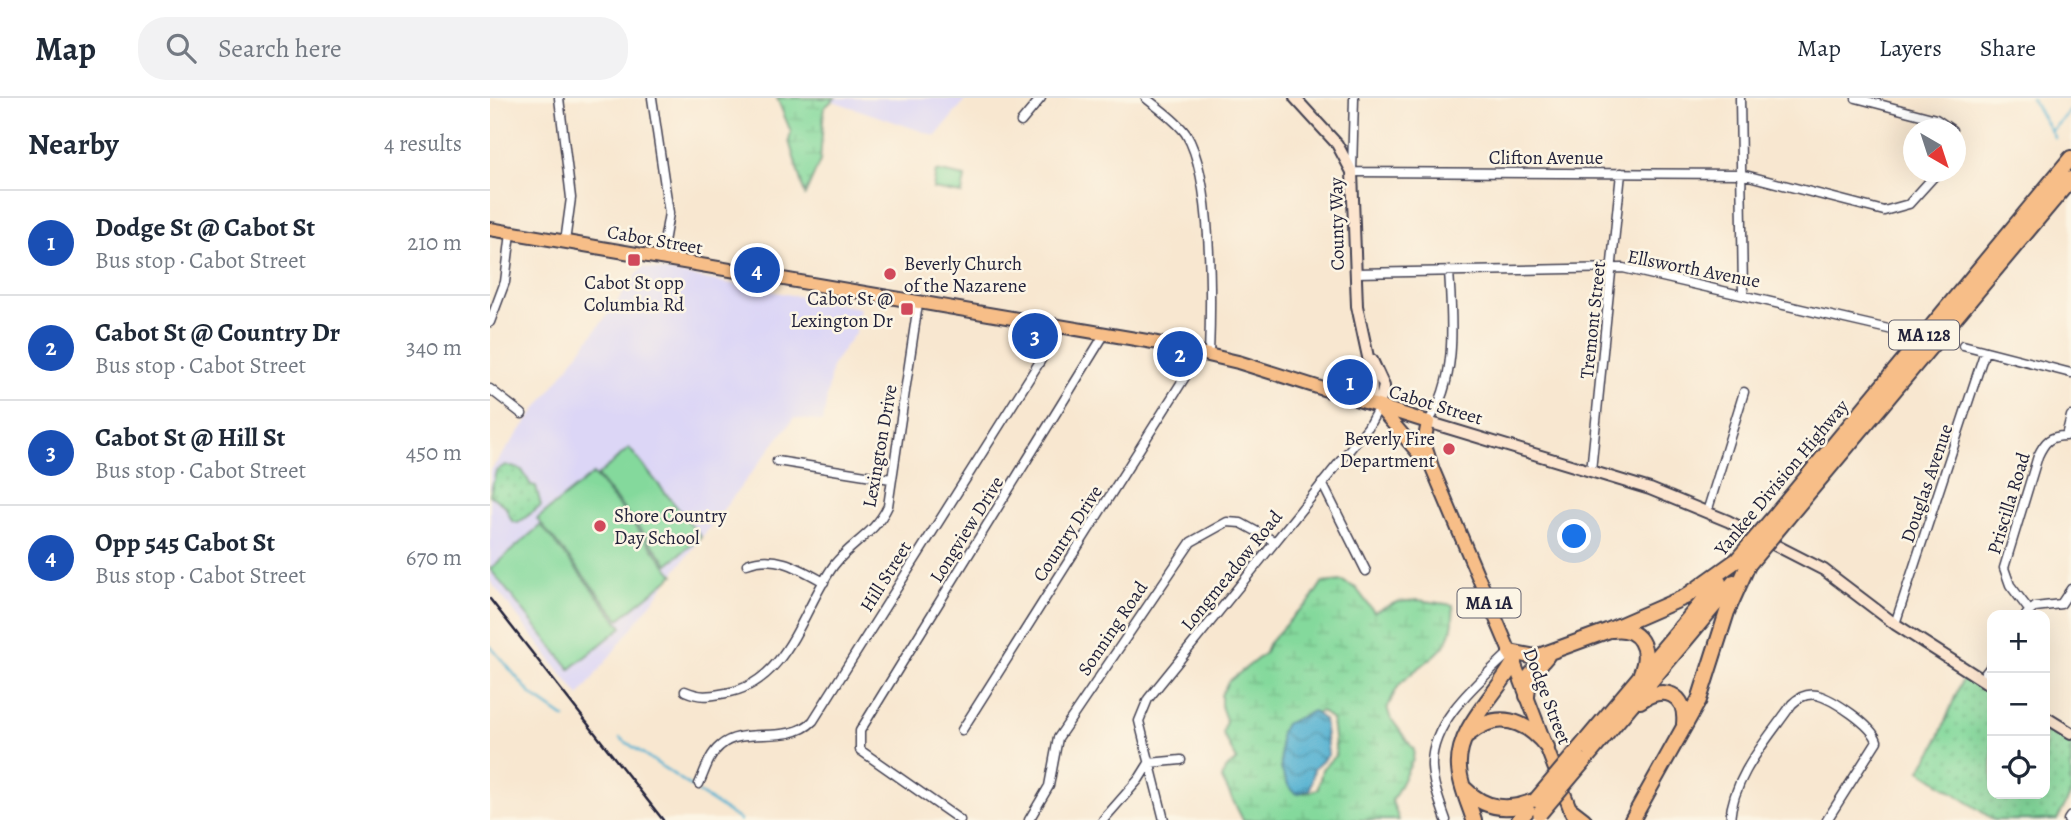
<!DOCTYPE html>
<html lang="en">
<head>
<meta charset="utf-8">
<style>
  :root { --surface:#fff; --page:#f2f2f3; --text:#1f2937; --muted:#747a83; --line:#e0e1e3; --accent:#0b8043 }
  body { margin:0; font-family:Alegreya,serif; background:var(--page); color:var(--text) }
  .controls { position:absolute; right:21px; bottom:21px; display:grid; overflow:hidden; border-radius:14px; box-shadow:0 7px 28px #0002 }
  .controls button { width:63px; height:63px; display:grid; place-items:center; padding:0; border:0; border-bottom:2px solid var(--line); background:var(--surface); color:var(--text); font:35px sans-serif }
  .compass { position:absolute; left:1413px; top:21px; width:63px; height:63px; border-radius:50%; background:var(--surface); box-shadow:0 7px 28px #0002; rotate:141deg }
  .you { position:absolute; left:1085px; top:439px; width:24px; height:24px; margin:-18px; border:5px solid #fff; border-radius:50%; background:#1a73e8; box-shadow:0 0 0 10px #1a73e833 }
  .badge { display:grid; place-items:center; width:46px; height:46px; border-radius:50%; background:var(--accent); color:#fff; font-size:23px; font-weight:700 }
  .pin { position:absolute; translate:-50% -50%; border:4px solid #fff; box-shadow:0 2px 7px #0006 }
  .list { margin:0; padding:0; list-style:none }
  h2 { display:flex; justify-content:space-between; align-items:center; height:91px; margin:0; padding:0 28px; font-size:30px }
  h2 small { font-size:23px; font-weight:400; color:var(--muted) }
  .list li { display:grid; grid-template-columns:46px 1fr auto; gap:21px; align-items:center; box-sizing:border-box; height:105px; padding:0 28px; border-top:2px solid var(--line) }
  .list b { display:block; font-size:26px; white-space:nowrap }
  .list p { margin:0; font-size:23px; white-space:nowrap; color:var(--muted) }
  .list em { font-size:23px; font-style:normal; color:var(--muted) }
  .icon { flex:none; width:38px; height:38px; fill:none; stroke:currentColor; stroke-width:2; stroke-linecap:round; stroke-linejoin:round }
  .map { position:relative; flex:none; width:1581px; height:722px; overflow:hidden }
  header { display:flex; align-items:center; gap:42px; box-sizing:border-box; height:98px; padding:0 35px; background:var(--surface); border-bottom:2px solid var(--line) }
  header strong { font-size:33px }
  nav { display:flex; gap:38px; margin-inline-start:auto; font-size:24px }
  .search { width:490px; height:63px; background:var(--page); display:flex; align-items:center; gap:18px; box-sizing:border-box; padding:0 24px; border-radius:28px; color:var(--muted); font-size:26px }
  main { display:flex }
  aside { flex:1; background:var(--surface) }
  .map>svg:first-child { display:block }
</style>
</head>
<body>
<header>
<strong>Map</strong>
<div class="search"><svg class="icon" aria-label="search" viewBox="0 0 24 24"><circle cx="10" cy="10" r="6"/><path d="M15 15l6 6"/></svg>Search here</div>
<nav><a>Map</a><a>Layers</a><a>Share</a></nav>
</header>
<main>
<aside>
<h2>Nearby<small>4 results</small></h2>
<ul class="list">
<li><span class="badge" style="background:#1a4fb4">1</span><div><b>Dodge St @ Cabot St</b><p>Bus stop · Cabot Street</p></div><em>210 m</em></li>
<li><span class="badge" style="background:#1a4fb4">2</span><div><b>Cabot St @ Country Dr</b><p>Bus stop · Cabot Street</p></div><em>340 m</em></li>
<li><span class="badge" style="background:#1a4fb4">3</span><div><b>Cabot St @ Hill St</b><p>Bus stop · Cabot Street</p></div><em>450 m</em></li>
<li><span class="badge" style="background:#1a4fb4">4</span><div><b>Opp 545 Cabot St</b><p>Bus stop · Cabot Street</p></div><em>670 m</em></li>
</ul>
</aside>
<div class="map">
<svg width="1581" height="722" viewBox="0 0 1581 722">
  <defs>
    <pattern id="wetland-marsh" width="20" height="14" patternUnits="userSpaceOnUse" patternTransform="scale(1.75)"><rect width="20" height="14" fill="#84d99c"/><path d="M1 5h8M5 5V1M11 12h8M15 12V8" fill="none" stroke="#72ba87"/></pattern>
    <pattern id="park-dots" width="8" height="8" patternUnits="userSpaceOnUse" patternTransform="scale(1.75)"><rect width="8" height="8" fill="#84d99c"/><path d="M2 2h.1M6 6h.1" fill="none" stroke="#72ba87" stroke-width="1.8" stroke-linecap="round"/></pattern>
    <pattern id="water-waves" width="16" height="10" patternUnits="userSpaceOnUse" patternTransform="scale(1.75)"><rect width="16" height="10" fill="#52b1d1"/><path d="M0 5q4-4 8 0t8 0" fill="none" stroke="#4490ab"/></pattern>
  </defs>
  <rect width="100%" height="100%" fill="#fcf5e5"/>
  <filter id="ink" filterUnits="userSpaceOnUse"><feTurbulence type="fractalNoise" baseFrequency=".0143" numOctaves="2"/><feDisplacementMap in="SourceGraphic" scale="14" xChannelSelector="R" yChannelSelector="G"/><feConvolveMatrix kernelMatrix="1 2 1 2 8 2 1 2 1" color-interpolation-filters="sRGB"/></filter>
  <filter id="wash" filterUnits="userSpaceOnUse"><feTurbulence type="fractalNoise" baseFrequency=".00686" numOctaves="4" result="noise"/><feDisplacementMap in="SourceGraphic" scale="28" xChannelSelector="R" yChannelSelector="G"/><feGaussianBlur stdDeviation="1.57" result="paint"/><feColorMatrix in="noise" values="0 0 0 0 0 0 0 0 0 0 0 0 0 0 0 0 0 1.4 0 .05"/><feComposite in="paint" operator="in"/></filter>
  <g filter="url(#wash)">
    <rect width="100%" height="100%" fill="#f8e7d0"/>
    <path fill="#dcd6f6" d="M345,0H477L446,38L340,2Z
      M153,169L370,210L365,235L342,267L333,324L304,320L89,598L0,483V373Z"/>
    <path fill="#84d99c" stroke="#537e6c" stroke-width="2" d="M446,73L475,79L472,96L443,91Z
      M139,350L211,439L178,466L107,378Z
      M103,376L184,477L129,521L47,421Z
      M51,427L132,529L80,571L0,471Z"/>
    <path fill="url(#wetland-marsh)" stroke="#537e6c" stroke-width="2" fill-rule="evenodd" d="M287,0H345L334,10L330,63L315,97L299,43L301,34Z
      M852,483L866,490L884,514L907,504L928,502L963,507C967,555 939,557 911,585C905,591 902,602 897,609L900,619L924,652L923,662L902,703L909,722H753L732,681L735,671L747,662L733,636L736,622L731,608V597L738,584L775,555L778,546L806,515L818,506L832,485ZM831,613L842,622L846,657L832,671L828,691L815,695L806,689L802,626Z"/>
    <path fill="url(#park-dots)" stroke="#537e6c" stroke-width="2" d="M15,367L32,372L41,387L46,388L51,408L28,425L22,423L15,408L0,397L6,373Z
      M1473,579L1502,597V696H1555V628L1581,643V696L1567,722H1504L1430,672L1444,651Z"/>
    <path fill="url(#water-waves)" stroke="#3a6a86" stroke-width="2" d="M823,613L834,622L838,657L824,671L820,691L807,696L799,689L791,671L790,635L795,626Z"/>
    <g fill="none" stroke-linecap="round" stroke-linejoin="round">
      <path stroke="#52b1d1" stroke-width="2.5" d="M1541,0L1565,40
        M1562,32L1581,12
        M0,548L42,597L75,620
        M130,640L202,689
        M209,695L250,722"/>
    </g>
  </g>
  <g filter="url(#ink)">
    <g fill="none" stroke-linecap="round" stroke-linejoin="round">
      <g stroke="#424051" stroke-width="11">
        <path id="minor" d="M69,0L81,100L75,144
          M162,0L179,115L171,162
          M656,0C669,11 686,22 696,36C723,79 721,205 719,257
          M864,0L862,74L1251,76L1394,113L1419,106L1448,74
          M1250,0L1253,195
          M1366,0L1446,21L1462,32
          M531,24L551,0
          M1465,41V42
          M865,175L1133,170L1407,233
          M0,224L15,184L21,135
          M1473,247L1581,275
          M0,291L32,316
          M938,324C968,283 962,221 959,173
          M287,363L401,381
          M1101,373L1131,75
          M832,385L876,473
          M1217,414L1254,294
          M257,466C285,455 309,470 334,484
          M1539,512L1520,487L1514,470L1548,358C1555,343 1560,338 1576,338L1581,318
          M1536,517L1545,509L1571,506L1581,491
          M1405,526L1495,253
          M1491,581L1502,567
          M195,593C211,600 219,598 236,595C299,584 312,511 344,467C362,444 385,436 398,408L428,206
          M472,632L700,271L703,253
          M659,665L691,662
          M209,686C215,673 219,657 230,648C253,627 298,648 323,623L571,230
          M470,722L370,652V633L614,237
          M539,722L559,688L568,640L701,444L737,424L751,425L784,443
          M613,722L649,681L659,665
          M674,722L649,623L658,601L878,329L889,309
          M956,722C950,705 943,687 942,669C940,623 990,583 1020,554
          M1240,722C1243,678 1278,641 1302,606C1309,599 1317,595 1327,597C1343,601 1382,627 1387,643L1337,722"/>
      </g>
      <g stroke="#424051" stroke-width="13">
        <path id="tertiary" d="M1579,722L1581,719"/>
      </g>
      <g stroke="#424051" stroke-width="14">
        <path id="secondary" d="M805,0L847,46L862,74L867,208L881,273L882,298L889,309
          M882,262L894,288L889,309
          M938,324L1160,391L1238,423L1334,472L1405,526L1502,588
          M1555,619L1581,635"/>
      </g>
      <g stroke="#424051" stroke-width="16">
        <path id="trunk" d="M0,131L663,244L748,264L938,324L934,345L943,372L1020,554L1084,721
          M889,309L936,364"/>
      </g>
      <g stroke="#424051" stroke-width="18">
        <path id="motorway" d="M1288,414L1581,60
          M1298,419L1581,81
          M1122,532C1150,528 1161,551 1151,575
          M1020,554L1046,559L1117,533L1195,499L1247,462
          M1037,598L1039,579L1057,558
          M1150,603C1173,587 1197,595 1194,626
          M979,636C1007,612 1036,622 1057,649
          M1089,651L1229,484
          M1094,663L1244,484
          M974,690C995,712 1019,714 1046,702
          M1081,712L1094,722
          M984,722C979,706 970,687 969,670C966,630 1007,597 1024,564
          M1029,722L1045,703
          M1142,722L1209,602L1237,514L1258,467"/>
      </g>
      <use href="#minor" stroke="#fff" stroke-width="8"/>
      <use href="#tertiary" stroke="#fff" stroke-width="10"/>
      <use href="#secondary" stroke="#fce5cf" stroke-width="10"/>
      <use href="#trunk" stroke="#f7be88" stroke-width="12"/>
      <use href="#motorway" stroke="#f7be88" stroke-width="14"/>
      <path stroke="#22223b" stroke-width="2.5" d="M0,501L173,722"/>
      <g stroke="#424051" stroke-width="18" stroke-linecap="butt">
        <path id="motorway-bridge" d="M1247,462L1288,414
          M1258,467L1298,419
          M1046,702L1089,651
          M1050,715L1094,663"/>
      </g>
      <use href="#motorway-bridge" stroke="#f7be88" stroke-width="14"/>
    </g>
  </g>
  <g fill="#d1495b" stroke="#fcf5e5" stroke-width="2.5">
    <rect x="137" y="155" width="14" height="14" rx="3.5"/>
    <circle cx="400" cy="176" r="7"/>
    <rect x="410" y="204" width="14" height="14" rx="3.5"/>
    <circle cx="959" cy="351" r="7"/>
    <circle cx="110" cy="428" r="7"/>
  </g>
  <g text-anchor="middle" stroke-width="5" stroke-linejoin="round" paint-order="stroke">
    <g fill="#fcf5e5" stroke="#63616e" stroke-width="2">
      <rect x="1399" y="222.5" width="70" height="29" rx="5"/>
      <rect x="967.5" y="490.5" width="63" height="29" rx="5"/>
    </g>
    <g font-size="18" font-weight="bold" fill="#22223b">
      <text x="1434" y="243">MA 128</text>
      <text x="999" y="511">MA 1A</text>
    </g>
    <g font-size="19" fill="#22223b" stroke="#fcf5e5">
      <text x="1056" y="66">Clifton Avenue</text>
      <text transform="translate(846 126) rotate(-91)" y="7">County Way</text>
      <text transform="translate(165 141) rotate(10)" y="7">Cabot Street</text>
      <text transform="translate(1204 170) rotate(11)" y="7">Ellsworth Avenue</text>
      <text transform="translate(1102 222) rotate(-84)" y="7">Tremont Street</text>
      <text transform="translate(946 306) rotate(17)" y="7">Cabot Street</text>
      <text transform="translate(389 348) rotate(-80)" y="7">Lexington Drive</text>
      <text transform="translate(1291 379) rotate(-50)" y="7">Yankee Division Highway</text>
      <text transform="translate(1436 385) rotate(-71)" y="7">Douglas Avenue</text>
      <text transform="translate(1518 405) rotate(-73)" y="7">Priscilla Road</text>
      <text transform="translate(476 431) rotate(-58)" y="7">Longview Drive</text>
      <text transform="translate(577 435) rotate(-57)" y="7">Country Drive</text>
      <text transform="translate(741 472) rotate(-51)" y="7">Longmeadow Road</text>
      <text transform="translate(395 478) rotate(-58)" y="7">Hill Street</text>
      <text transform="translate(622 530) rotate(-56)" y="7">Sonning Road</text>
      <text transform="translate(1058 598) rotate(69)" y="7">Dodge Street</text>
    </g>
    <g font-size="19" fill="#22223b" stroke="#fcf5e5" text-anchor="start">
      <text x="414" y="172">Beverly Church<tspan x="414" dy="22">of the Nazarene</tspan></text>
      <text x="144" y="191" text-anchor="middle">Cabot St opp<tspan x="144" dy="22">Columbia Rd</tspan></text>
      <text x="403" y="207" text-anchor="end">Cabot St @<tspan x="403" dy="22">Lexington Dr</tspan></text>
      <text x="945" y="347" text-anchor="end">Beverly Fire<tspan x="945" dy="22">Department</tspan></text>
      <text x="124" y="424">Shore Country<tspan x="124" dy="22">Day School</tspan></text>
    </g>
  </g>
</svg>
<div class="controls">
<button>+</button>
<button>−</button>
<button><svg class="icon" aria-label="locate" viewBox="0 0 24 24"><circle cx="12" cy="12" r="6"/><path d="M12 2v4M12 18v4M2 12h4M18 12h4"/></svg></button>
</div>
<svg class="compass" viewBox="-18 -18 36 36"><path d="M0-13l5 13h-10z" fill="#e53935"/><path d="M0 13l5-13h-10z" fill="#747a83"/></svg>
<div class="you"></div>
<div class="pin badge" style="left:860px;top:284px;background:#1a4fb4">1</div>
<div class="pin badge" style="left:690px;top:256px;background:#1a4fb4">2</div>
<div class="pin badge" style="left:545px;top:238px;background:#1a4fb4">3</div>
<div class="pin badge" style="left:267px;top:172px;background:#1a4fb4">4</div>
</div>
</main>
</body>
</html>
